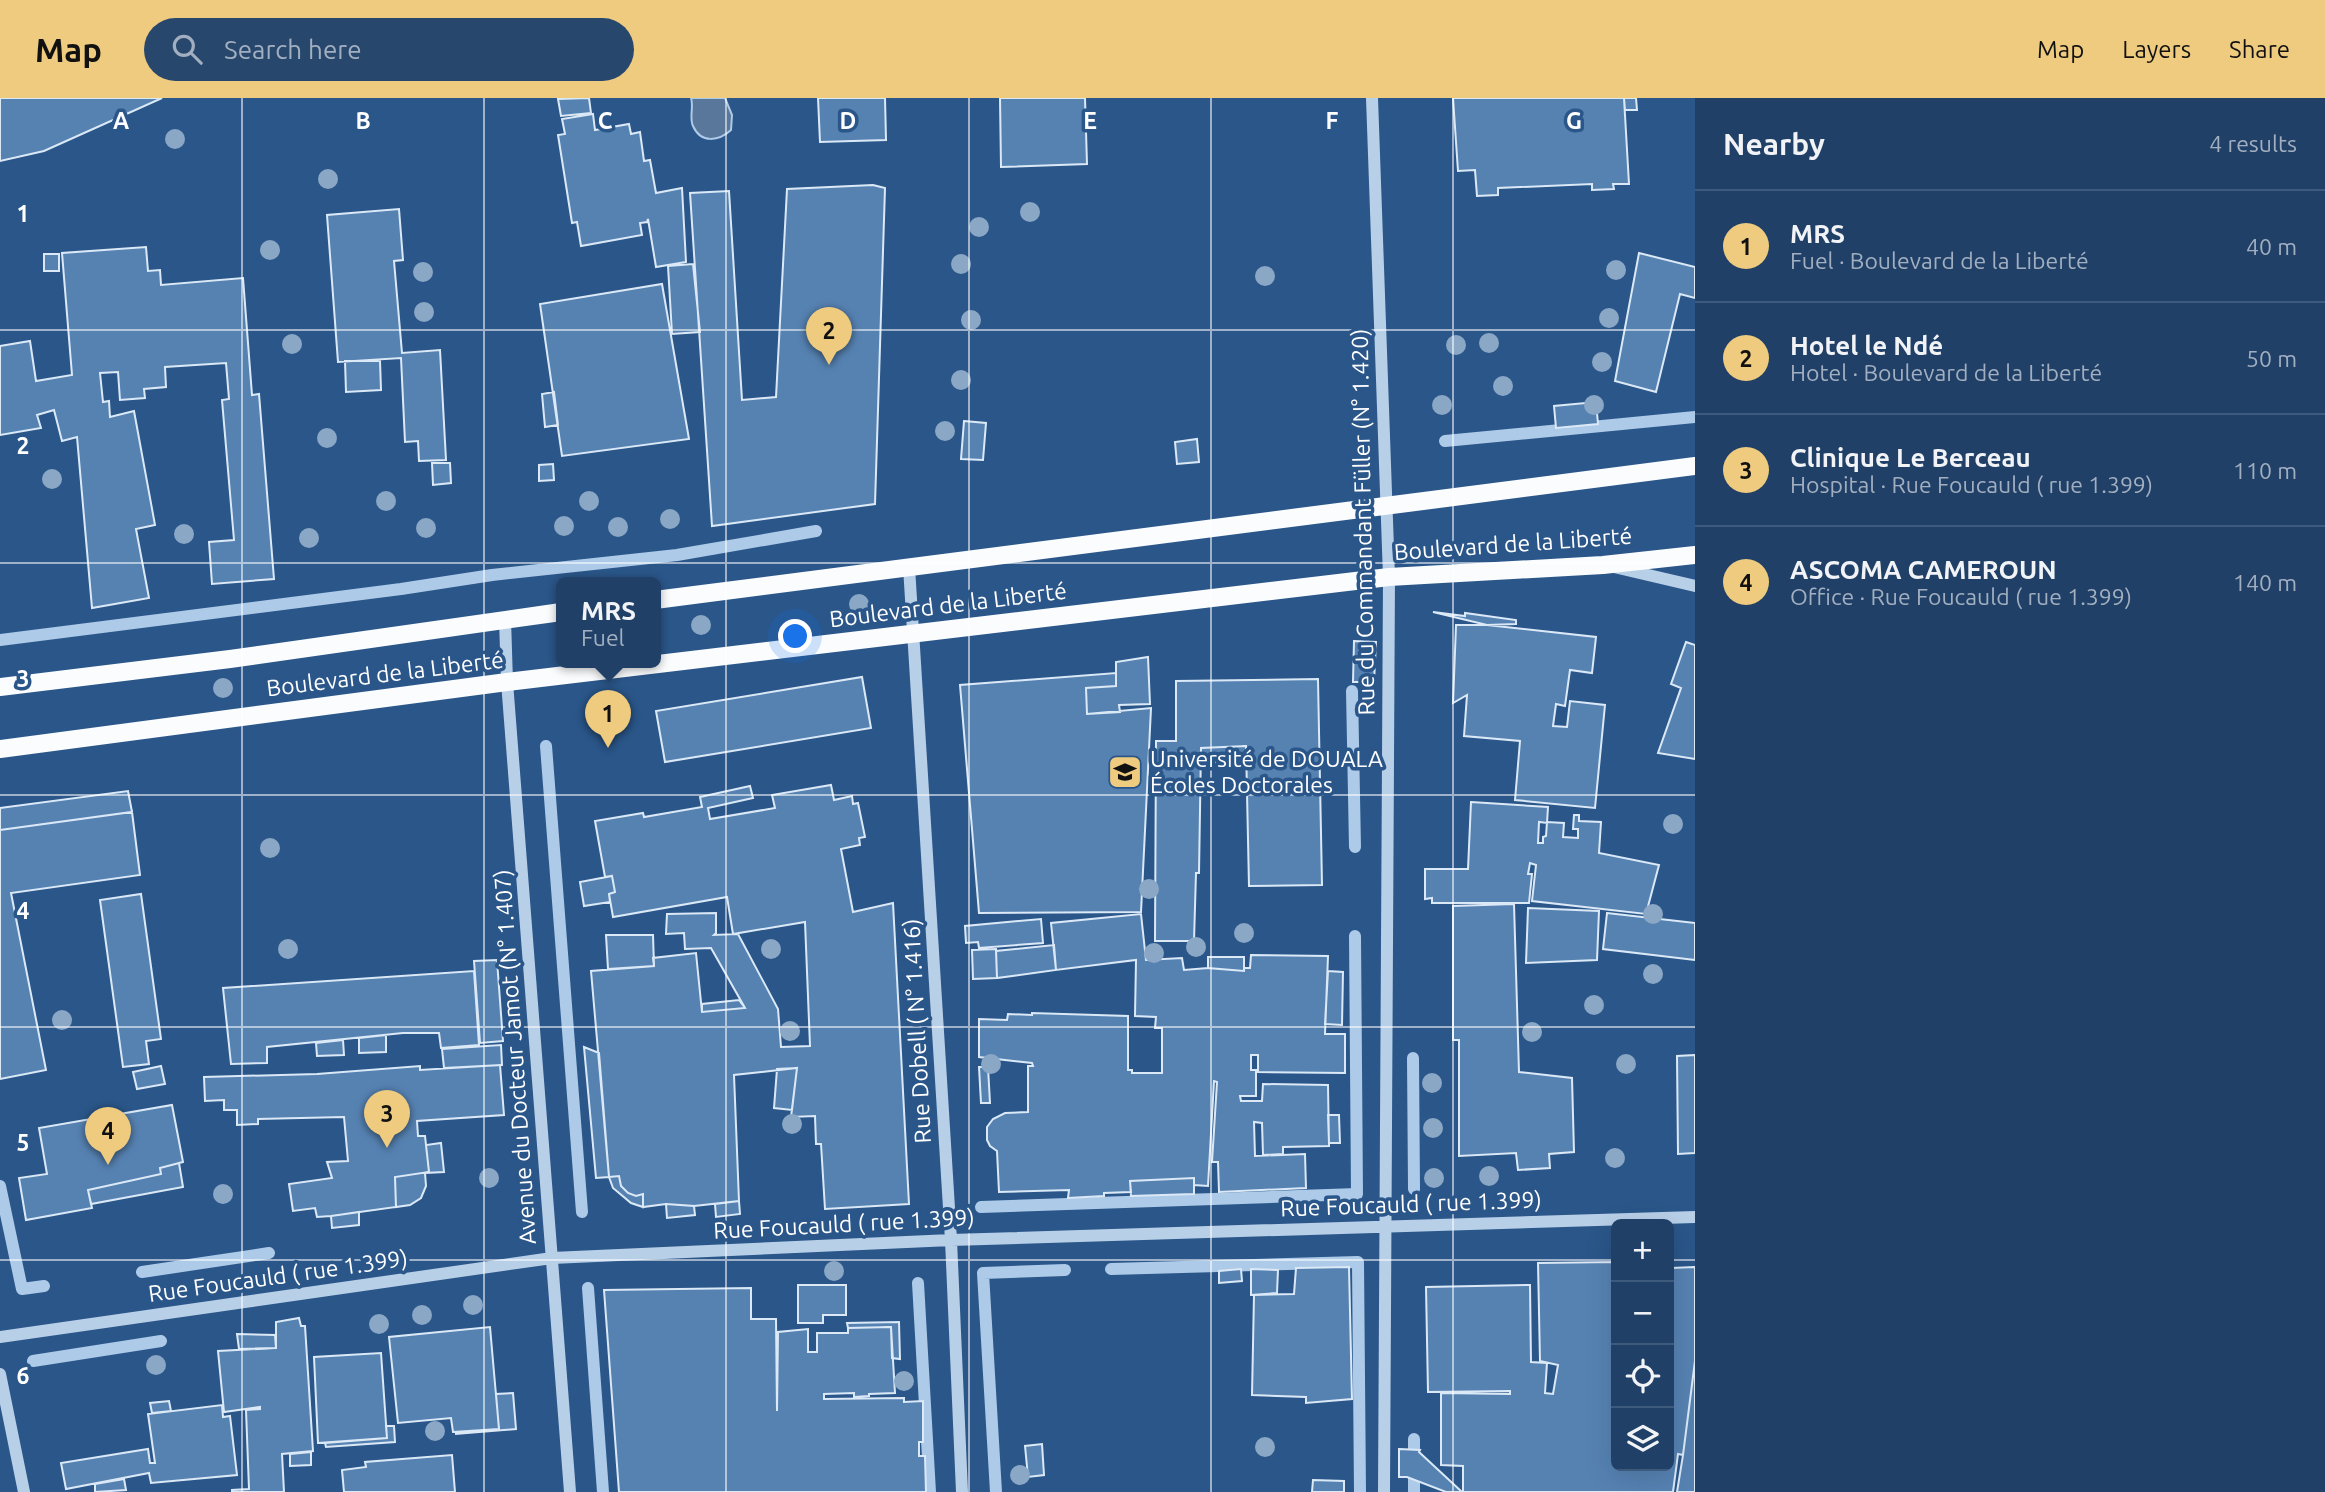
<!DOCTYPE html>
<html lang="en">
<head>
<meta charset="utf-8">
<style>
  :root { --surface:#204067; --page:#28476d; --text:#f1f3f6; --muted:#a2afc0; --line:#3d597b; --accent:#efcb7f }
  body { margin:0; font-family:Ubuntu,sans-serif; background:var(--page); color:var(--text) }
  .controls { position:absolute; right:21px; bottom:21px; display:grid; overflow:hidden; border-radius:10px; box-shadow:0 7px 28px #0002 }
  .controls button { width:63px; height:63px; display:grid; place-items:center; padding:0; border:0; border-bottom:2px solid var(--line); background:var(--surface); color:var(--text); font:35px sans-serif }
  .you { position:absolute; left:796px; top:539px; width:24px; height:24px; margin:-18px; border:5px solid #fff; border-radius:50%; background:#1a73e8; box-shadow:0 0 0 10px #1a73e833 }
  .badge { display:grid; place-items:center; width:46px; height:46px; border-radius:50%; background:var(--accent); color:#111; font-size:23px; font-weight:700 }
  .pin { position:absolute; translate:-50% -58px; filter:drop-shadow(0 2px 4px #0008) }
  .pin::after { content:''; position:absolute; top:37px; width:24px; height:21px; background:inherit; clip-path:polygon(0 0,100% 0,50% 100%) }
  .popup { position:absolute; left:556px; top:479px; width:105px; height:91px; box-sizing:border-box; display:grid; place-content:center; border-radius:10px; background:var(--surface); filter:drop-shadow(0 2px 5px #0005); font-size:23px; white-space:nowrap; color:var(--muted) }
  .popup b { font-size:26px; color:var(--text) }
  .popup::after { content:''; position:absolute; left:50%; top:100%; margin-left:-14px; border:14px solid transparent; border-top-color:var(--surface) }
  .list { margin:0; padding:0; list-style:none }
  h2 { display:flex; justify-content:space-between; align-items:center; height:91px; margin:0; padding:0 28px; font-size:30px }
  h2 small { font-size:23px; font-weight:400; color:var(--muted) }
  .list li { display:grid; grid-template-columns:46px 1fr auto; gap:21px; align-items:center; box-sizing:border-box; height:112px; padding:0 28px; border-top:2px solid var(--line) }
  .list b { display:block; font-size:26px; white-space:nowrap }
  .list p { margin:0; font-size:23px; white-space:nowrap; color:var(--muted) }
  .list em { font-size:23px; font-style:normal; color:var(--muted) }
  .icon { flex:none; width:38px; height:38px; fill:none; stroke:currentColor; stroke-width:2; stroke-linecap:round; stroke-linejoin:round }
  .map { position:relative; flex:none; width:1695px; height:1394px; overflow:hidden }
  header { display:flex; align-items:center; gap:42px; box-sizing:border-box; height:98px; padding:0 35px; background:var(--accent); color:#111 }
  header strong { font-size:33px }
  nav { display:flex; gap:38px; margin-inline-start:auto; font-size:24px }
  .search { width:490px; height:63px; background:var(--page); display:flex; align-items:center; gap:18px; box-sizing:border-box; padding:0 24px; border-radius:38px; color:var(--muted); font-size:26px }
  main { display:flex }
  aside { flex:1; background:var(--surface) }
  .map>svg:first-child { display:block }
</style>
</head>
<body>
<header>
<strong>Map</strong>
<div class="search"><svg class="icon" aria-label="search" viewBox="0 0 24 24"><circle cx="10" cy="10" r="6"/><path d="M15 15l6 6"/></svg>Search here</div>
<nav><a>Map</a><a>Layers</a><a>Share</a></nav>
</header>
<main>
<div class="map">
<svg width="1695" height="1394" viewBox="0 0 1695 1394">
  <rect width="100%" height="100%" fill="#2a5689"/>
  <path fill="#59779a" stroke="#adcae8" stroke-width="2" d="M691,0H725L732,17L731,32C719,43 701,46 693,28C689,20 694,8 691,0Z"/>
  <g fill="none" stroke-linecap="round" stroke-linejoin="round">
    <path stroke="#adcae8" stroke-width="12" d="M1445,343L1695,319
      M0,542L401,491L492,477L677,457L816,433
      M1352,593L1355,749
      M546,648L582,1114
      M1413,960L1414,1091
      M0,1088L22,1191L44,1188
      M981,1109L1357,1096L1355,838
      M1111,1171L1358,1164L1360,1394
      M142,1174L269,1155
      M918,1185L930,1394
      M588,1190L603,1394
      M33,1263L161,1243
      M1414,1341V1394
      M996,1394L983,1175L1065,1172"/>
  </g>
  <path fill="#5682b2" stroke="#dbe9f7" stroke-width="2" d="M0,0H162L44,53L0,63Z
    M589,0L591,15L561,18L558,1Z
    M818,0H885L886,42L820,44Z
    M1000,0H1085L1087,66L1001,69Z
    M1453,0H1624L1629,86H1613L1614,91L1592,92V86L1498,90V97L1477,98L1475,72L1458,73Z
    M1624,0H1636L1637,12H1625Z
    M593,16L595,32L629,26L631,36L640,34L644,63L650,62L656,95L682,90L686,164L656,169L648,121L647,124L640,125L642,137L581,148L577,124L572,125L558,37L565,36L562,21Z
    M873,87L885,90L875,406L712,428L690,95L729,93L742,302L776,299L787,91Z
    M399,111L403,162L394,163L402,255L440,252L446,362L419,363L418,343L405,344L401,260L338,264L327,117Z
    M146,149L148,173L160,172L161,187L243,180L252,297L259,296L274,481L212,486L209,444L234,442L222,302L229,301L226,265L165,269L166,289L144,291L145,300L120,302L118,274L100,275L103,304L109,303L110,319L134,313L155,427L136,431L149,500L92,510L77,339L62,343L54,312L37,317L41,330L0,337V248L30,243L36,283L72,277L62,155Z
    M1639,155L1695,169V200L1680,196L1656,294L1615,283Z
    M44,156H59V173H44Z
    M693,166L700,234L672,236L668,168Z
    M662,186L689,341L562,358L540,206Z
    M345,263H380L381,292L346,294Z
    M554,294L558,327L545,329L542,296Z
    M1596,304L1598,326L1556,330L1554,308Z
    M964,323L986,325L983,362L961,361Z
    M1197,341L1199,364L1177,366L1175,344Z
    M432,365H450L451,385L433,387Z
    M553,366L554,382L539,383V367Z
    M1433,514L1465,518V515L1516,522V526L1487,527Z
    M1456,527H1487L1596,539L1592,575L1570,572L1565,608L1556,606L1553,628L1567,629L1570,603L1605,607L1595,710L1515,702L1520,643L1464,638L1467,597L1453,605Z
    M1354,543L1376,544L1374,584H1353Z
    M1686,544L1695,547V661L1658,655L1681,590L1671,586Z
    M1148,559L1150,606L1119,607L1120,614L1087,616L1086,590L1116,588V564Z
    M1116,575V588L1086,590L1087,616L1151,610L1141,814L979,815L960,587Z
    M862,579L871,630L665,664L656,613Z
    M1318,581L1322,787L1249,788L1246,648L1201,650L1199,775H1196L1194,843H1155L1156,643H1176V583Z
    M1246,648L1247,664L1201,665V650Z
    M831,687L834,702L852,698L853,706L858,705L865,739L859,740L860,747L841,751L853,814L893,805L909,1106L825,1111L821,1046H816L815,1018L791,1019L797,970L734,977L739,1103L694,1108L666,1106L643,1109V1096L636,1098L628,1095L621,1088L619,1078L609,1079L591,873L654,868L653,860L696,855L702,914L745,910L711,850L685,851L684,835L666,836L667,816L716,815V835L714,837L738,836L778,911L781,949L810,948L805,824L733,836L727,799L613,819L609,796L615,794L612,778L605,779L595,723L643,715L644,719L702,709L700,699L750,688L753,700L708,710L710,721L775,710L772,697Z
    M128,693L132,714L0,732V710Z
    M1471,704L1548,709L1547,725L1539,724L1538,745H1543V739L1546,738L1547,724L1564,725L1563,739L1578,740V731H1573L1574,717H1579V723L1601,724L1599,755L1659,767L1646,816L1532,803L1536,767L1530,765L1528,776H1532L1529,805H1432V800L1425,801V771H1468Z
    M132,714L140,777L11,795L46,972L0,981V732Z
    M612,778L615,794L609,796L610,804L584,808L580,784Z
    M141,796L161,941L146,943L149,966L123,969L100,802Z
    M1514,806L1519,974L1572,980L1574,1054L1549,1056L1550,1070L1518,1072L1516,1055L1459,1058V942H1453V808Z
    M1528,810L1599,813L1597,862L1526,865Z
    M1607,815L1695,825V862L1603,851Z
    M1141,816L1146,862L1182,860L1184,872L1208,870L1244,873V870H1250L1251,857L1328,858L1325,936H1345V975L1258,974V957H1251V972H1256V998H1240L1241,1003H1262L1263,986L1328,987L1329,1048L1283,1049V1056L1263,1057L1262,1025L1254,1024L1255,1058L1305,1056L1306,1090L1219,1094L1218,1064H1212L1217,984L1214,983L1208,1088L1194,1087V1080L1130,1083L1131,1094L1104,1095V1098L1068,1100L1069,1092L999,1094L997,1053L990,1048L987,1042V1029L993,1021L1005,1015L1028,1014V968H1033L1032,965L979,959V921L1007,922L1008,916L1032,917V915L1128,918V972H1132V975H1162V930H1155L1156,919L1135,918L1136,862L1056,872L1051,825Z
    M1041,821L1043,845L979,850L978,844L966,845L965,828Z
    M606,837H653L654,868L608,871Z
    M1054,847L1056,872L997,880L996,853Z
    M996,851L997,880L973,881L972,852Z
    M1208,859H1244V873L1208,870Z
    M497,862L503,943L480,945L474,863Z
    M474,873L479,947L441,950L439,935H403L267,949V965L231,966L223,890Z
    M1328,873L1343,874L1342,927L1325,926Z
    M739,902L745,910L702,914V906Z
    M386,937V954L359,955V940Z
    M343,942L344,957L317,958L316,945Z
    M501,947L502,967L444,970L442,951Z
    M584,949L599,955L609,1079L596,1080Z
    M1695,957V1055L1678,1056L1677,958Z
    M500,967L504,1017L417,1023L418,1038H425L429,1074L395,1079L396,1109L331,1118L317,1119L315,1110L293,1113L289,1086L332,1080L327,1064L348,1063L344,1019L258,1021V1026L237,1027V1012H224V1002L205,1003L204,979L317,976L420,968V972Z
    M161,968L165,986L137,991L133,974Z
    M979,969H988L990,1005H981Z
    M797,970L792,1012L774,1010L777,971Z
    M172,1007L183,1064L160,1070L161,1076L88,1092L92,1110L26,1122L19,1080L47,1076L39,1030Z
    M1328,1017H1339L1340,1045H1329Z
    M441,1045L444,1074L425,1075L426,1088L421,1100L410,1107L396,1109L395,1079L429,1074L426,1047Z
    M179,1065L183,1089L91,1106L88,1092L161,1076L160,1070Z
    M619,1078L621,1088L628,1095L636,1098L643,1096V1109L631,1105L613,1090L609,1079Z
    M1194,1080V1096L1131,1098L1130,1083Z
    M739,1103L740,1116L716,1119L715,1106Z
    M666,1106L694,1108L695,1117L667,1120Z
    M359,1114V1127L332,1130L331,1118Z
    M1669,1163H1671V1170L1695,1169V1263L1683,1357L1678,1356L1673,1394H1463V1368L1441,1367V1295L1510,1296V1293L1428,1294L1426,1189L1530,1187L1531,1264L1547,1265L1545,1295L1553,1296L1558,1267L1540,1263L1538,1165L1616,1164V1368H1669Z
    M1349,1169L1352,1301L1306,1305V1299L1252,1297L1254,1197L1294,1196L1296,1170Z
    M1241,1171L1242,1183L1219,1185V1173Z
    M1251,1171L1278,1172L1277,1195L1251,1197Z
    M798,1187H846V1217H823V1225H798Z
    M751,1190V1221H776L777,1313L778,1234L808,1231V1254H817V1235H848V1230L891,1229L895,1295L869,1296V1298L854,1299V1295L824,1296V1301L904,1300V1304L923,1303V1344H919V1358H925L926,1394H619L604,1192Z
    M299,1220L301,1228H305L313,1353L282,1356L284,1394H232V1392L249,1391L246,1312L260,1311V1309L224,1314L218,1253L276,1250V1224Z
    M899,1224L900,1261L892,1260L891,1229L848,1230L847,1225Z
    M490,1229L499,1331L453,1334L451,1320L398,1325L389,1239Z
    M237,1236L275,1237L276,1250L239,1251Z
    M381,1255L387,1340L318,1345L314,1259Z
    M1695,1263V1394H1677L1683,1357Z
    M513,1295L516,1331L456,1336V1334L499,1331L496,1296Z
    M169,1303L171,1313L152,1315L150,1305Z
    M222,1307L223,1319L230,1318L237,1377L151,1385L149,1375L66,1391L61,1365L148,1351L150,1365H155L148,1316Z
    M386,1328H394L395,1344L326,1349L325,1345L387,1340Z
    M1042,1346L1044,1377L1028,1379L1025,1348Z
    M1399,1351L1420,1352L1419,1354L1462,1394H1446L1407,1379H1399Z
    M311,1354V1367L290,1368V1356Z
    M452,1357L455,1394H344L342,1372L366,1369L365,1364Z
    M124,1381L126,1392L95,1394V1386Z
    M1313,1382L1344,1383V1394H1312Z"/>
  <g fill="none" stroke-linecap="round" stroke-linejoin="round">
    <path stroke="#b8cfe8" stroke-width="12" d="M1372,0L1389,479L1384,1394
      M909,469L951,1142L962,1394
      M1614,469L1695,488
      M505,521L507,584L570,1394
      M0,1239L552,1160L951,1142L1695,1119
      M0,1276L24,1394"/>
    <path stroke="#fafcfe" stroke-width="18" d="M655,502L1695,368
      M0,589L230,561L561,514
      M0,651L507,584L1389,479L1603,467L1695,457"/>
  </g>
  <g fill="#8ba7c6">
    <circle cx="175" cy="41" r="10"/>
    <circle cx="328" cy="81" r="10"/>
    <circle cx="1030" cy="114" r="10"/>
    <circle cx="979" cy="129" r="10"/>
    <circle cx="270" cy="152" r="10"/>
    <circle cx="961" cy="166" r="10"/>
    <circle cx="1616" cy="172" r="10"/>
    <circle cx="423" cy="174" r="10"/>
    <circle cx="1265" cy="178" r="10"/>
    <circle cx="424" cy="214" r="10"/>
    <circle cx="1609" cy="220" r="10"/>
    <circle cx="971" cy="222" r="10"/>
    <circle cx="1489" cy="245" r="10"/>
    <circle cx="292" cy="246" r="10"/>
    <circle cx="1456" cy="247" r="10"/>
    <circle cx="1602" cy="264" r="10"/>
    <circle cx="961" cy="282" r="10"/>
    <circle cx="1503" cy="288" r="10"/>
    <circle cx="1442" cy="307" r="10"/>
    <circle cx="1594" cy="307" r="10"/>
    <circle cx="945" cy="333" r="10"/>
    <circle cx="327" cy="340" r="10"/>
    <circle cx="52" cy="381" r="10"/>
    <circle cx="386" cy="403" r="10"/>
    <circle cx="589" cy="403" r="10"/>
    <circle cx="670" cy="421" r="10"/>
    <circle cx="564" cy="428" r="10"/>
    <circle cx="618" cy="429" r="10"/>
    <circle cx="426" cy="430" r="10"/>
    <circle cx="184" cy="436" r="10"/>
    <circle cx="309" cy="440" r="10"/>
    <circle cx="859" cy="506" r="10"/>
    <circle cx="701" cy="527" r="10"/>
    <circle cx="223" cy="590" r="10"/>
    <circle cx="1673" cy="726" r="10"/>
    <circle cx="270" cy="750" r="10"/>
    <circle cx="1149" cy="791" r="10"/>
    <circle cx="1653" cy="816" r="10"/>
    <circle cx="1244" cy="835" r="10"/>
    <circle cx="1196" cy="849" r="10"/>
    <circle cx="288" cy="851" r="10"/>
    <circle cx="771" cy="851" r="10"/>
    <circle cx="1154" cy="855" r="10"/>
    <circle cx="1653" cy="876" r="10"/>
    <circle cx="1594" cy="907" r="10"/>
    <circle cx="62" cy="922" r="10"/>
    <circle cx="790" cy="933" r="10"/>
    <circle cx="1532" cy="934" r="10"/>
    <circle cx="991" cy="966" r="10"/>
    <circle cx="1626" cy="966" r="10"/>
    <circle cx="1432" cy="985" r="10"/>
    <circle cx="792" cy="1026" r="10"/>
    <circle cx="1433" cy="1030" r="10"/>
    <circle cx="1615" cy="1060" r="10"/>
    <circle cx="1489" cy="1078" r="10"/>
    <circle cx="489" cy="1080" r="10"/>
    <circle cx="1434" cy="1080" r="10"/>
    <circle cx="223" cy="1096" r="10"/>
    <circle cx="834" cy="1173" r="10"/>
    <circle cx="473" cy="1207" r="10"/>
    <circle cx="422" cy="1217" r="10"/>
    <circle cx="379" cy="1226" r="10"/>
    <circle cx="156" cy="1267" r="10"/>
    <circle cx="904" cy="1283" r="10"/>
    <circle cx="435" cy="1333" r="10"/>
    <circle cx="1265" cy="1349" r="10"/>
    <circle cx="1020" cy="1377" r="10"/>
  </g>
  <path fill="none" stroke="#fff" stroke-width="2" stroke-opacity="0.55" d="M242,0V1394M484,0V1394M726,0V1394M969,0V1394M1211,0V1394M1453,0V1394M0,232H1695M0,465H1695M0,697H1695M0,929H1695M0,1162H1616M1669,1162H1695"/>
  <defs>
    <g id="school-square" transform="scale(1.75)"><rect x="-9" y="-9" width="18" height="18" rx="4" fill="#efcb7f" stroke="#2a5689"/><path d="M0-5L7-2L0 1L-7-2ZM-4 1L0 2.5L4 1V4Q0 6-4 4Z" fill="#111"/></g>
  </defs>
  <g fill-rule="evenodd">
    <use href="#school-square" x="1125" y="674"/>
  </g>
  <g text-anchor="middle" stroke-width="7" stroke-linejoin="round" paint-order="stroke">
    <g font-size="23" fill="#fff" stroke="#2a5689">
      <text transform="translate(1363 424) rotate(-91)" y="8">Rue du Commandant Füller (N° 1.420)</text>
      <text transform="translate(1513 446) rotate(-4)" y="8">Boulevard de la Liberté</text>
      <text transform="translate(948 507) rotate(-7)" y="8">Boulevard de la Liberté</text>
      <text transform="translate(385 576) rotate(-7)" y="8">Boulevard de la Liberté</text>
      <text transform="translate(917 933) rotate(-93)" y="8">Rue Dobell ( N° 1.416)</text>
      <text transform="translate(515 959) rotate(-94)" y="8">Avenue du Docteur Jamot (N° 1.407)</text>
      <text transform="translate(1411 1106) rotate(-2)" y="8">Rue Foucauld ( rue 1.399)</text>
      <text transform="translate(844 1126) rotate(-3)" y="8">Rue Foucauld ( rue 1.399)</text>
      <text transform="translate(278 1178) rotate(-8)" y="8">Rue Foucauld ( rue 1.399)</text>
    </g>
    <g font-size="23" fill="#fff" stroke="#2a5689" text-anchor="start">
      <text x="1150" y="669">Université de DOUALA<tspan x="1150" dy="26">Écoles Doctorales</tspan></text>
    </g>
  </g>
  <g font-size="23" text-anchor="middle" font-weight="bold" fill="#fff" stroke="#2a5689" stroke-width="7" stroke-linejoin="round" paint-order="stroke">
    <text x="121" y="31">A</text>
    <text x="363" y="31">B</text>
    <text x="605" y="31">C</text>
    <text x="848" y="31">D</text>
    <text x="1090" y="31">E</text>
    <text x="1332" y="31">F</text>
    <text x="1574" y="31">G</text>
    <text x="23" y="124">1</text>
    <text x="23" y="356">2</text>
    <text x="23" y="589">3</text>
    <text x="23" y="821">4</text>
    <text x="23" y="1053">5</text>
    <text x="23" y="1286">6</text>
  </g>
</svg>
<div class="controls">
<button>+</button>
<button>−</button>
<button><svg class="icon" aria-label="locate" viewBox="0 0 24 24"><circle cx="12" cy="12" r="6"/><path d="M12 2v4M12 18v4M2 12h4M18 12h4"/></svg></button>
<button><svg class="icon" aria-label="layers" viewBox="0 0 24 24"><path d="M12 4l9 5-9 5-9-5zM3 14l9 5 9-5"/></svg></button>
</div>
<div class="you"></div>
<div class="pin badge" style="left:608px;top:650px">1</div>
<div class="popup"><b>MRS</b>Fuel</div>
<div class="pin badge" style="left:829px;top:267px">2</div>
<div class="pin badge" style="left:387px;top:1050px">3</div>
<div class="pin badge" style="left:108px;top:1067px">4</div>
</div>
<aside>
<h2>Nearby<small>4 results</small></h2>
<ul class="list">
<li><span class="badge">1</span><div><b>MRS</b><p>Fuel · Boulevard de la Liberté</p></div><em>40 m</em></li>
<li><span class="badge">2</span><div><b>Hotel le Ndé</b><p>Hotel · Boulevard de la Liberté</p></div><em>50 m</em></li>
<li><span class="badge">3</span><div><b>Clinique Le Berceau</b><p>Hospital · Rue Foucauld ( rue 1.399)</p></div><em>110 m</em></li>
<li><span class="badge">4</span><div><b>ASCOMA CAMEROUN</b><p>Office · Rue Foucauld ( rue 1.399)</p></div><em>140 m</em></li>
</ul>
</aside>
</main>
</body>
</html>
